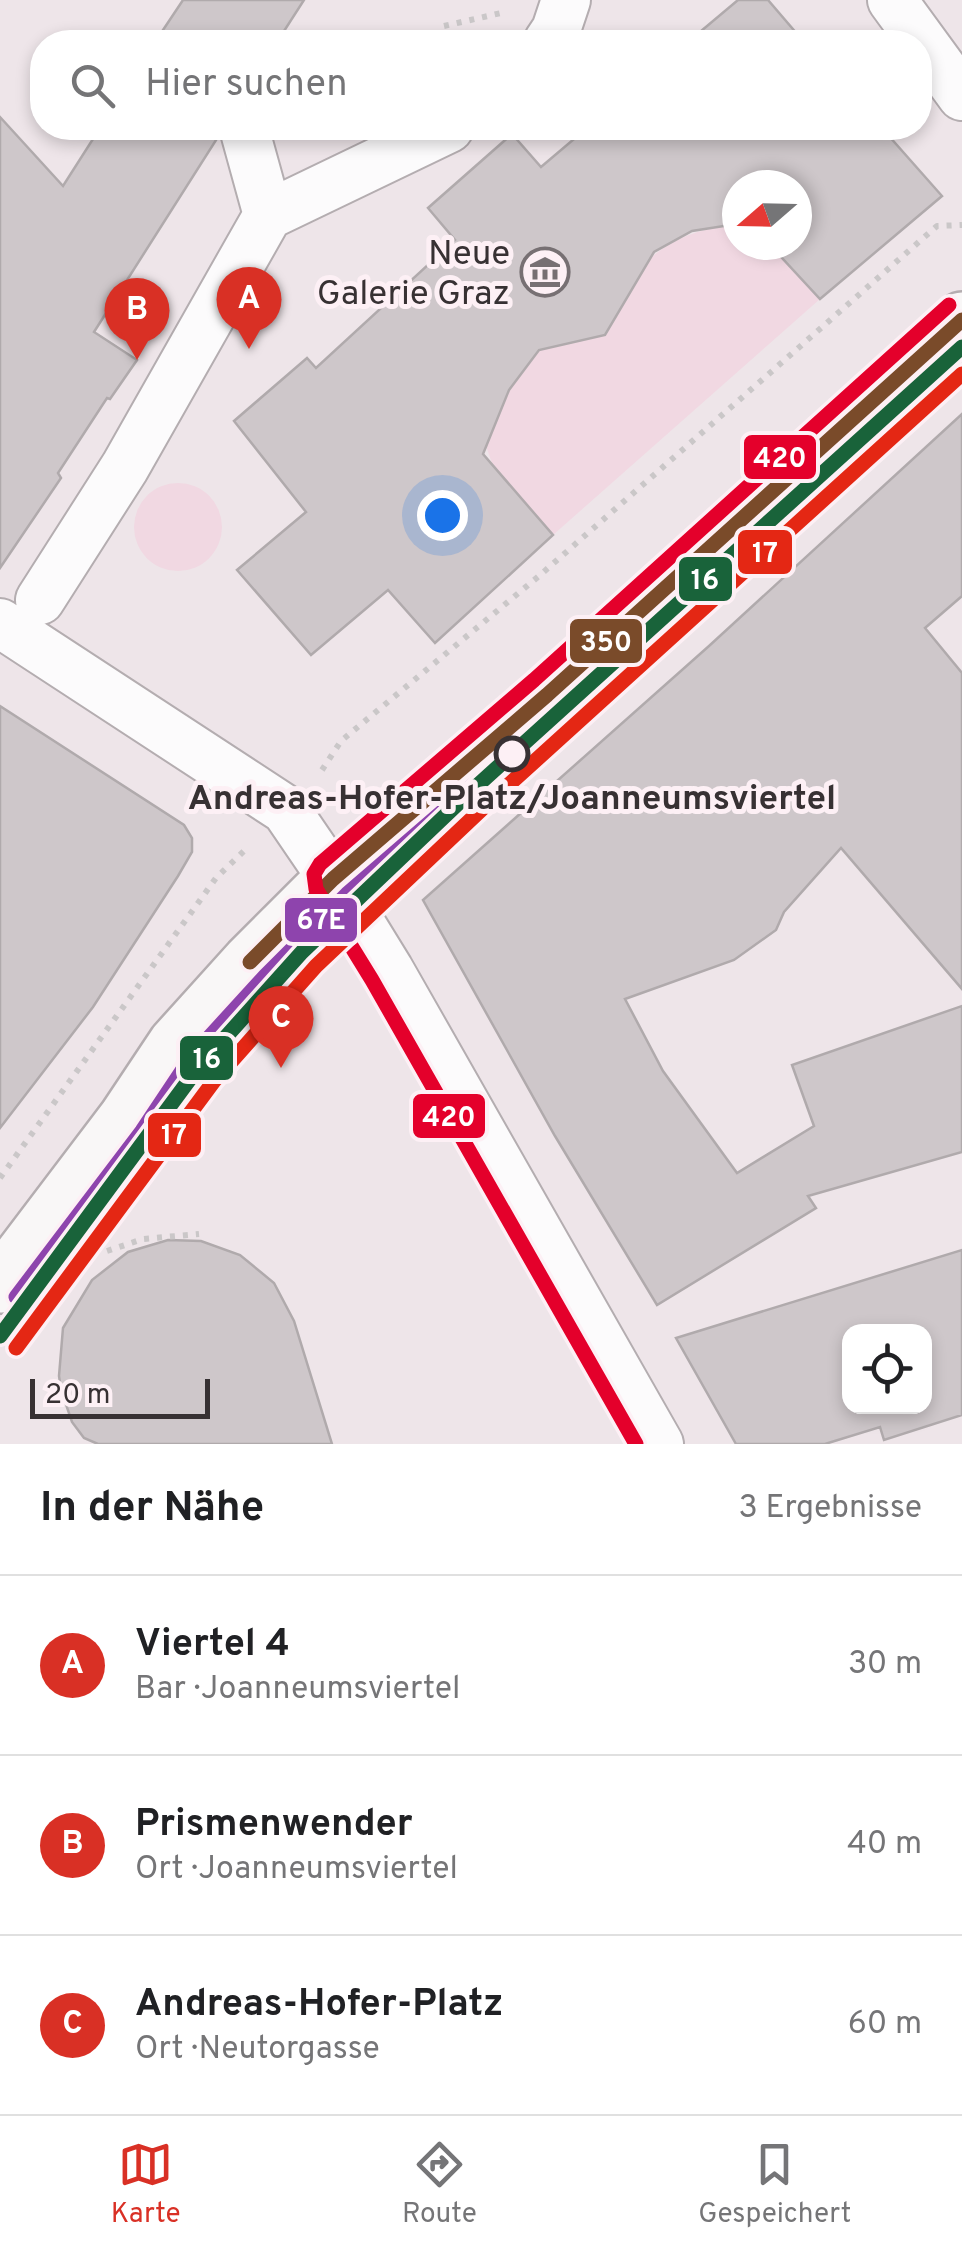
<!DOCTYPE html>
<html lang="de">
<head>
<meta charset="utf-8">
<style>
  :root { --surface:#fff; --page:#f2f2f2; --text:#202124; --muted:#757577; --line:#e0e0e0; --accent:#d93025 }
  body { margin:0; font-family:Overpass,sans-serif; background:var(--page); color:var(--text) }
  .controls { position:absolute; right:30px; bottom:30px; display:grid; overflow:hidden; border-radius:20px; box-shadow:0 5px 15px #0003 }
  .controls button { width:90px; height:90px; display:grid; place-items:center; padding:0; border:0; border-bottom:2px solid var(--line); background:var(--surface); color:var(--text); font:50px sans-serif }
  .compass { position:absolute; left:722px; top:170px; width:90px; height:90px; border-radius:50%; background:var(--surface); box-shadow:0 5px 15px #0003; rotate:250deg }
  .scale { position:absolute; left:30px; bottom:25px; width:180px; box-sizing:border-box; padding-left:10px; border:5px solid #373133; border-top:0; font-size:28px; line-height:35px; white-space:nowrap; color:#373133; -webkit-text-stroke:8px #fdf0f5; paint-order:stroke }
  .you { position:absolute; left:442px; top:515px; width:35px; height:35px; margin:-25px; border:8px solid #fff; border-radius:50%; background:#1a73e8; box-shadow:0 0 0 15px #1a73e833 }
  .badge { display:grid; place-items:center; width:65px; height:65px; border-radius:50%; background:var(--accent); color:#fff; font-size:32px; font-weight:700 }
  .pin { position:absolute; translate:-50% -82px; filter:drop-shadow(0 2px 5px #0008) }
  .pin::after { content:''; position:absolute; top:52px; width:35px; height:30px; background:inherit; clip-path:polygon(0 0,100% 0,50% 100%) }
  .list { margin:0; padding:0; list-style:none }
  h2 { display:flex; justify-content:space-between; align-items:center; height:130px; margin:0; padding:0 40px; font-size:42px }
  h2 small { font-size:32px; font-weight:400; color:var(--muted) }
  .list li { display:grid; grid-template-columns:65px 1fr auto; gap:30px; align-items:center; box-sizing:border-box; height:180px; padding:0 40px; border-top:2px solid var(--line) }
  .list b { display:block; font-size:38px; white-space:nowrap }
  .list p { margin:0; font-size:32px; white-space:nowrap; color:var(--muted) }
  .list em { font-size:32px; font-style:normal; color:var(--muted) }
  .icon { flex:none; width:55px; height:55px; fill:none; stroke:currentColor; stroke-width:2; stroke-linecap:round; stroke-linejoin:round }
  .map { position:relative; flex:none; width:962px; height:1444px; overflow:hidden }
  .search { position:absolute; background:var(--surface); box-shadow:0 5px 15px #0003; left:30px; right:30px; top:30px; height:110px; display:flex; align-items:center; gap:25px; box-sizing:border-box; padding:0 35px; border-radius:40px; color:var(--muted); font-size:38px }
  .sheet { height:670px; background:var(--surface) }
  nav { display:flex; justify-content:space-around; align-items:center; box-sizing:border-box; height:140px; border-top:2px solid var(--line); background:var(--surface); font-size:28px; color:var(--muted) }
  nav a { display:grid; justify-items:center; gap:5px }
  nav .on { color:var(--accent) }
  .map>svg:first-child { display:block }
</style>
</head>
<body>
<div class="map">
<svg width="962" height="1444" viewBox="0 0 962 1444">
  <rect width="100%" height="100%" fill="#eee5e9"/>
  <path fill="#f1d8e2" d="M737,224V245H770L820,299L553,535L501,474L489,468L493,466L485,443L504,403L502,398L529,365L526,359L543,345L592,339L591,333C640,269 651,235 737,224Z
    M134 527a44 44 0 1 1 88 0a44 44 0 1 1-88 0Z"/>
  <path fill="#cec7ca" stroke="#b0aaac" stroke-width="2.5" fill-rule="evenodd" d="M183,0H304L277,42H155Z
    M738,0H768L804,42H688Z
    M0,117L63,186L100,128H217L218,137L94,332L137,360L110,399L107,398L58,473L61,478L0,568Z
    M587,128H875L888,135L942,196L820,299L770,245H797V185H737V224L692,231L654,252L605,335L539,350L509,390L483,454L553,535L435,643L388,590L311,655L237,570L306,512L234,421L307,358L316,368L455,240L428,208L512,134L541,167Z
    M962,414V596L925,628L962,673V989L841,848L784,912L776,930L734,960L625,999L663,1071L737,1173L814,1126L792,1065L962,1006V1152L808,1196L816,1208L657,1305L555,1136L423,900L709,646Z
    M0,706L184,825L192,838V852L178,876L93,1007L0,1128Z
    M168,1240L201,1241L240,1255L274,1283L294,1321L332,1444H98L84,1438L72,1422L61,1390L59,1376L63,1328L92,1280L128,1252Z
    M962,1250V1415L884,1440L880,1427L825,1444H736L676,1338ZM850,1332H924V1406H850Z"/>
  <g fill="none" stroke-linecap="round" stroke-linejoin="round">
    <g stroke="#b4adb0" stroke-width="52">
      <path id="street" d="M892,0L962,96
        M548,42L556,30L566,0
        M244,128L268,215
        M40,600L125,467L268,215L449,128
        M0,623L286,810L333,879L389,970L659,1444"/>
    </g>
    <g stroke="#b4adb0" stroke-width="60">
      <path id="secondary" d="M0,1285L126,1119L176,1044L250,962L333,879L547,695L962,320"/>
    </g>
    <path stroke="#cac7c8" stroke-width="6" stroke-dasharray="5 8" stroke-linecap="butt" d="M444,26L501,13
      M322,770L341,741L539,576L937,226L962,225
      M0,1178L216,878L248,847
      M107,1251L143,1239L199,1234"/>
    <use href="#street" stroke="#fcfbfc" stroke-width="48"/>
    <use href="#secondary" stroke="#f9f7f7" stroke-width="55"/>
    <g stroke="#fdf0f5" stroke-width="22">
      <path id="bus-1" d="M250,962L333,879L547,695L962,320"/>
    </g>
    <g stroke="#fdf0f5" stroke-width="22">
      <path id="bus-2" d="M16,1297L142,1131L192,1056L265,976L347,894L560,710L962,347"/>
    </g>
    <g stroke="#fdf0f5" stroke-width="22">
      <path id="bus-3" d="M636,1444L372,980L316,889L314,874L320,864L534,680L949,305"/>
    </g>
    <use href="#bus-1" stroke="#7a4b2a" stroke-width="15"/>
    <use href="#bus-2" stroke="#8e44ad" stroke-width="15"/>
    <use href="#bus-3" stroke="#e4002b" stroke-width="15"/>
    <g stroke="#fdf0f5" stroke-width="22">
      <path id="tram-1" d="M0,1336L198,1068L302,952L468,794L962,347"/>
    </g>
    <g stroke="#fdf0f5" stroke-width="22">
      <path id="tram-2" d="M16,1348L214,1081L316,966L482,809L962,374"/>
    </g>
    <use href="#tram-1" stroke="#19633a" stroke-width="15"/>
    <use href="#tram-2" stroke="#e42714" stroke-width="15"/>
  </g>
  <defs>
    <g id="museum-ring" transform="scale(2.5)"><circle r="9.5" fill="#fdf0f5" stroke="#777073" stroke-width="1.5"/><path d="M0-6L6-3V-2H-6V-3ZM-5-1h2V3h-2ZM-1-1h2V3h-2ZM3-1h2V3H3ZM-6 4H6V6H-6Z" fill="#777073"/></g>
  </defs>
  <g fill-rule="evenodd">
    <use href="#museum-ring" x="545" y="272"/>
  </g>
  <circle fill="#fdf0f5" stroke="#373133" stroke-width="5" cx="512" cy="754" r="16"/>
  <g text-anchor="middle" stroke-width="10" stroke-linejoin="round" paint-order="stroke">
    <g font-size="35" fill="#373133" stroke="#fdf0f5" text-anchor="end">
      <text x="510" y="264">Neue<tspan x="510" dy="40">Galerie Graz</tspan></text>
    </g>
    <g font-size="35" font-weight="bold" fill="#373133" stroke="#fdf0f5">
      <text x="512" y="809">Andreas-Hofer-Platz/Joanneumsviertel</text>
    </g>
  </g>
  <g stroke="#fdf0f5" stroke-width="4">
    <rect x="742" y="433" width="76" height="48" rx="10" fill="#e4002b"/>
    <rect x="736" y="528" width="58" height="48" rx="10" fill="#e42714"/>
    <rect x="677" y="555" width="57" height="48" rx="10" fill="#19633a"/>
    <rect x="568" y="617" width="76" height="48" rx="10" fill="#7a4b2a"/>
    <rect x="283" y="896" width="76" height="48" rx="10" fill="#8e44ad"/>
    <rect x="178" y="1034" width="57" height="48" rx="10" fill="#19633a"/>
    <rect x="411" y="1092" width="76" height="48" rx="10" fill="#e4002b"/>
    <rect x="146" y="1111" width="57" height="48" rx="10" fill="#e42714"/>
  </g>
  <g font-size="28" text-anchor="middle" font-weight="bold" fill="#fff">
    <text x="780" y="467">420</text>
    <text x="765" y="562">17</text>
    <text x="705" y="589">16</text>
    <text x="606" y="651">350</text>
    <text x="321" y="929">67E</text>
    <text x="207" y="1068">16</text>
    <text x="449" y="1126">420</text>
    <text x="174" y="1144">17</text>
  </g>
</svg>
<div class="controls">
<button><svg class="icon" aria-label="locate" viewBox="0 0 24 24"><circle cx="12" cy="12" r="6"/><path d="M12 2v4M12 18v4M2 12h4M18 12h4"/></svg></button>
</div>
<svg class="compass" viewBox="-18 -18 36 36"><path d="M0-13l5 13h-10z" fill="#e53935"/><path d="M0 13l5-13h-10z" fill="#757577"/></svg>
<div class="scale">20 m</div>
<div class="you"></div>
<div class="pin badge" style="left:249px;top:349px">A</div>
<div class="pin badge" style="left:137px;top:360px">B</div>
<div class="pin badge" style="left:281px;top:1068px">C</div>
<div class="search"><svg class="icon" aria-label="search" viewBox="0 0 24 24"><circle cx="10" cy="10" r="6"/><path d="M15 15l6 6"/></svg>Hier suchen</div>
</div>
<section class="sheet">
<h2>In der Nähe<small>3 Ergebnisse</small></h2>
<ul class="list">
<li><span class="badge">A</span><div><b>Viertel 4</b><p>Bar · Joanneumsviertel</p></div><em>30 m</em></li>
<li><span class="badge">B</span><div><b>Prismenwender</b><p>Ort · Joanneumsviertel</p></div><em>40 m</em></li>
<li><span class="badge">C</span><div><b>Andreas-Hofer-Platz</b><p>Ort · Neutorgasse</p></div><em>60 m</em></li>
</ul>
</section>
<nav>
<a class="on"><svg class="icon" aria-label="map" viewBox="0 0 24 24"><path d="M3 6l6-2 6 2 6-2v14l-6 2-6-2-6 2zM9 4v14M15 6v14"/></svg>Karte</a>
<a><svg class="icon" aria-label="directions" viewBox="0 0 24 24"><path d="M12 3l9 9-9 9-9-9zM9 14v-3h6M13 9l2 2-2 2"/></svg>Route</a>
<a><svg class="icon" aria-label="saved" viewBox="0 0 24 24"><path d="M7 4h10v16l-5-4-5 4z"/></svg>Gespeichert</a>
</nav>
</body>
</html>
